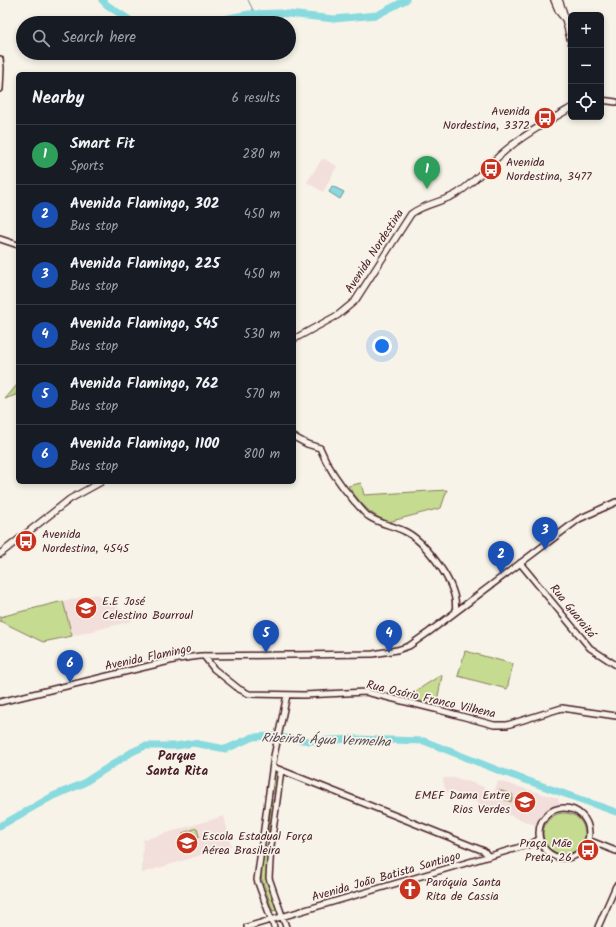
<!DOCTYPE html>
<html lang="en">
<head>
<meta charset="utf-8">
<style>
  :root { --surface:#171b24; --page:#20242c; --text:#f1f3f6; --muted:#9ea1a6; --line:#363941; --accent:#c8321e }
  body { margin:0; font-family:Kalam,sans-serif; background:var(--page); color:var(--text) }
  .controls { position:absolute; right:12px; top:12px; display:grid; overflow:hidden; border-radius:6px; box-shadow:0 2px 6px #0003 }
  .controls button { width:36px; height:36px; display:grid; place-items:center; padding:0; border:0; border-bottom:1px solid var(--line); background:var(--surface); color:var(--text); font:20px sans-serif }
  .you { position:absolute; left:382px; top:346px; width:14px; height:14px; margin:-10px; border:3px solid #fff; border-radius:50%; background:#1a73e8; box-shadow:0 0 0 6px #1a73e833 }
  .badge { display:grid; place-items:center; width:26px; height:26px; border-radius:50%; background:var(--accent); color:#fff; font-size:13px; font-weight:700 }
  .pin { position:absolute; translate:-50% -33px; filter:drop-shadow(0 1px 2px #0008) }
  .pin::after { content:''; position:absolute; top:21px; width:14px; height:12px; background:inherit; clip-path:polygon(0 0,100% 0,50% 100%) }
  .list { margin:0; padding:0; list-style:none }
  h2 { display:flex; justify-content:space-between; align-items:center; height:52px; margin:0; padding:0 16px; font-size:17px }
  h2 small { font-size:13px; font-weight:400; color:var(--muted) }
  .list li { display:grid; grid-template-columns:26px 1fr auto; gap:12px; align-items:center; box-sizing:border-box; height:60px; padding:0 16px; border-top:1px solid var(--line) }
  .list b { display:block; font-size:15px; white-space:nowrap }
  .list p { margin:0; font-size:13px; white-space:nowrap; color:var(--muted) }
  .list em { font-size:13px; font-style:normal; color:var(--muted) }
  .icon { flex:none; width:22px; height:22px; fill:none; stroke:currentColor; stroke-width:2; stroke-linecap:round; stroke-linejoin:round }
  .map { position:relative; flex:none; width:616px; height:927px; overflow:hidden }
  .search { position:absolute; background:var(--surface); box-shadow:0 2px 6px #0003; left:16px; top:16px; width:280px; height:44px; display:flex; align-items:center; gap:10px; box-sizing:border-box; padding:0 14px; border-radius:22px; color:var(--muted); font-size:15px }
  .panel { position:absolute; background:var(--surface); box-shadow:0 2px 6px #0003; left:16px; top:72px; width:280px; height:412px; border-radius:6px }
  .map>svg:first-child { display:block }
</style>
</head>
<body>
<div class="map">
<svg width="616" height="927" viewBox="0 0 616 927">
  <rect width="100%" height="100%" fill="#f7f3e8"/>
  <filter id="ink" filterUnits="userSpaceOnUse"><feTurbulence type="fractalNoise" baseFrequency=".025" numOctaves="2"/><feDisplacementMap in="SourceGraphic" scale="8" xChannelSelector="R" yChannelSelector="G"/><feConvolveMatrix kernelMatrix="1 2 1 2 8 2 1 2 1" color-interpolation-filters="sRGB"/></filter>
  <g filter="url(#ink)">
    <path fill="#f2dedb" d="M322,159H324L337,166L323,192L307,182Z
      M96,594L132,617V621L72,636L63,601Z
      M444,778H456L479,785L494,792L498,781L558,798L560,805L548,810L535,825L462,797L451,790L447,793V796L443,780Z
      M224,816L231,846L142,873L143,840Z"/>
    <path fill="#c5db90" stroke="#887d5e" d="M17,385L18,394L5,399Z
      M361,483L364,495L447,490L441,508L388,522C368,514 360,502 348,486Z
      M63,601L72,636L43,642L0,621V617Z
      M465,651L513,664L507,689L458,676Z
      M441,675L442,676L436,706L405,698Z
      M274,771L278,772L279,774L276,792L273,794L271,792Z
      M499,790L513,795L511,802L497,796Z
      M274,799L276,801L271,836L268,838L271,801Z
      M543 834a21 21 0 1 1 42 0a21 21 0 1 1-42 0Z
      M197,828L199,837L184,842L183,833Z
      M270,845L266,876L278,910L273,911L261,877L263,847Z"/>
    <path fill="#88dade" stroke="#6f8f96" d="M332,186L344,192L340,199L329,192Z"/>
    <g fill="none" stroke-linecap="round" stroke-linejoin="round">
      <path stroke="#6f8f96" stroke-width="1" d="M248,0L255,14"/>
      <path stroke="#88dade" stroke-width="7" d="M102,0L107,5L134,23
        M217,23L224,19L249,14L279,13L334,19L377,15L406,0
        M0,826L53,796L82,784L132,752L145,746H176L193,743L226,749L253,737L270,736L310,741L355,739L424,741L500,771L616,812"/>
      <g stroke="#4a1f2b" stroke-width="8">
        <path id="tertiary" d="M0,59L1,68L0,89
          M601,100L616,102
          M0,239L18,245
          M294,437L307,444L320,448C328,468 341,486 355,502C359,506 363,512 368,516C379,524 392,525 404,531C424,540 451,577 455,599C456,603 455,607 456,611
          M520,563L590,648L616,665
          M204,656L214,669L239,689L249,694L304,695L366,692L439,710L494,725H507L562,708L616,716
          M0,702L178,659L200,656L373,654L397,650L409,646L429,632L579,519L616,502
          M273,767L484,851L488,856
          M281,770L271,846L269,878L286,927
          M539 833a25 25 0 1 1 50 0a25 25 0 1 1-50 0Z
          M588,840L616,851
          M247,927L531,844L540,839
          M274,927L257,880L274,756L287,695
          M598,927L616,886"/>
      </g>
      <g stroke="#4a1f2b" stroke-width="8">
        <path id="secondary" d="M554,0L559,12L564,18
          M559,0L563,11L571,42
          M294,339L338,315L355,301L411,214C423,204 444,202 458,193C478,180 492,160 511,146C530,131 550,120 571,108
          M0,554L70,499L101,482"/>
      </g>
      <use href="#tertiary" stroke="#f7f3e8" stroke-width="5"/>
      <use href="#secondary" stroke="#f7f3e8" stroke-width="5.5"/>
    </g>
  </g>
  <defs>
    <g id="bus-disc" transform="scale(1.15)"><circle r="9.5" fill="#c8321e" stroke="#f7f3e8"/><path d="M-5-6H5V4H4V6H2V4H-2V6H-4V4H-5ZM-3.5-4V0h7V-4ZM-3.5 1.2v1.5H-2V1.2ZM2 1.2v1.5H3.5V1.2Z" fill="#fff"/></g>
    <g id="school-disc" transform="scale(1.15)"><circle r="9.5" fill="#c8321e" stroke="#f7f3e8"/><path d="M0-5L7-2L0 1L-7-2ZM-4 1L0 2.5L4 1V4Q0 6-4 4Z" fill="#fff"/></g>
    <g id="church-disc" transform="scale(1.15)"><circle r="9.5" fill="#c8321e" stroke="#f7f3e8"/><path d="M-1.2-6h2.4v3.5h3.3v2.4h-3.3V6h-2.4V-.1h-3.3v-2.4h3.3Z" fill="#fff"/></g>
  </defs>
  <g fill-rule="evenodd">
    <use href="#bus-disc" x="545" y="118"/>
    <use href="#bus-disc" x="491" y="169"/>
    <use href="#bus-disc" x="26" y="541"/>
    <use href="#school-disc" x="86" y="608"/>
    <use href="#school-disc" x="525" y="802"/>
    <use href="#school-disc" x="187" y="843"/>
    <use href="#bus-disc" x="588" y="850"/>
    <use href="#church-disc" x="410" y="889"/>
  </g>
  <g text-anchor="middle" stroke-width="3.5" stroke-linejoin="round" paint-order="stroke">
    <g font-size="12" fill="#4a1f2b" stroke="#f7f3e8" text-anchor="start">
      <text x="530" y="115" text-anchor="end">Avenida<tspan x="530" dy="14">Nordestina, 3372</tspan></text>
      <text x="506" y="166">Avenida<tspan x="506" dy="14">Nordestina, 3477</tspan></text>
      <text x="42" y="538">Avenida<tspan x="42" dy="14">Nordestina, 4545</tspan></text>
      <text x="102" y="605">E.E José<tspan x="102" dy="14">Celestino Bourroul</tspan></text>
      <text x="510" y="799" text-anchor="end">EMEF Dama Entre<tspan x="510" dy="14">Rios Verdes</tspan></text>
      <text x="202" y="840">Escola Estadual Força<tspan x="202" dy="14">Aérea Brasileira</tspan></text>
      <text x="572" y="847" text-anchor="end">Praça Mãe<tspan x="572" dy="14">Preta, 26</tspan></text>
      <text x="426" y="886">Paróquia Santa<tspan x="426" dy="14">Rita de Cassia</tspan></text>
    </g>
    <g font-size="12" fill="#4a1f2b" stroke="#f7f3e8">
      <text transform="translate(374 251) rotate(-57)" y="4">Avenida Nordestina</text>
      <text transform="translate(573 611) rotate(51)" y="4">Rua Guaraitá</text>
      <text transform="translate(148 657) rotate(-12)" y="4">Avenida Flamingo</text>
      <text transform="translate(431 699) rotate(13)" y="4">Rua Osório Franco Vilhena</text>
      <text transform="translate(386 876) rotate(-16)" y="4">Avenida João Batista Santiago</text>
    </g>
    <g font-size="13" font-style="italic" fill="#5a4e58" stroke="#f7f3e8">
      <text transform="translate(326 739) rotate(2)" y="5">Ribeirão Água Vermelha</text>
    </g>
    <g font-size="13" font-weight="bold" fill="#4a1f2b" stroke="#f7f3e8">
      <text x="177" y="760">Parque<tspan x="177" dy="15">Santa Rita</tspan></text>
    </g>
  </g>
</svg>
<div class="controls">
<button>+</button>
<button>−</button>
<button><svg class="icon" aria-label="locate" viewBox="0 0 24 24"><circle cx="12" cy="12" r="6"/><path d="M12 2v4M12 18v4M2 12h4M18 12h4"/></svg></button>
</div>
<div class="you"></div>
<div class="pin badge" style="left:427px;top:189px;background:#2e9e5b">1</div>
<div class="pin badge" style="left:501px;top:574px;background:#1a4fb4">2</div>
<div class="pin badge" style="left:545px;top:550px;background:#1a4fb4">3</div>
<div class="pin badge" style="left:389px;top:653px;background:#1a4fb4">4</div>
<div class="pin badge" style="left:266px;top:653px;background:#1a4fb4">5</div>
<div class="pin badge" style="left:70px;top:683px;background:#1a4fb4">6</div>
<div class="search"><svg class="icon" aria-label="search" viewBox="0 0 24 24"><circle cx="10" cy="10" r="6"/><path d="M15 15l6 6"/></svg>Search here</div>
<section class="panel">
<h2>Nearby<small>6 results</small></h2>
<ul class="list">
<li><span class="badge" style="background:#2e9e5b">1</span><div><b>Smart Fit</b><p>Sports</p></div><em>280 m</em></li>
<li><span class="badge" style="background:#1a4fb4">2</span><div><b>Avenida Flamingo, 302</b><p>Bus stop</p></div><em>450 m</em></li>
<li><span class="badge" style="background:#1a4fb4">3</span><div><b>Avenida Flamingo, 225</b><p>Bus stop</p></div><em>450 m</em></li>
<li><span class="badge" style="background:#1a4fb4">4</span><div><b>Avenida Flamingo, 545</b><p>Bus stop</p></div><em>530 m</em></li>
<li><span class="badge" style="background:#1a4fb4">5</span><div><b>Avenida Flamingo, 762</b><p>Bus stop</p></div><em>570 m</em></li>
<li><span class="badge" style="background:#1a4fb4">6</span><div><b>Avenida Flamingo, 1100</b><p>Bus stop</p></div><em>800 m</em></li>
</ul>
</section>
</div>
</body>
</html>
